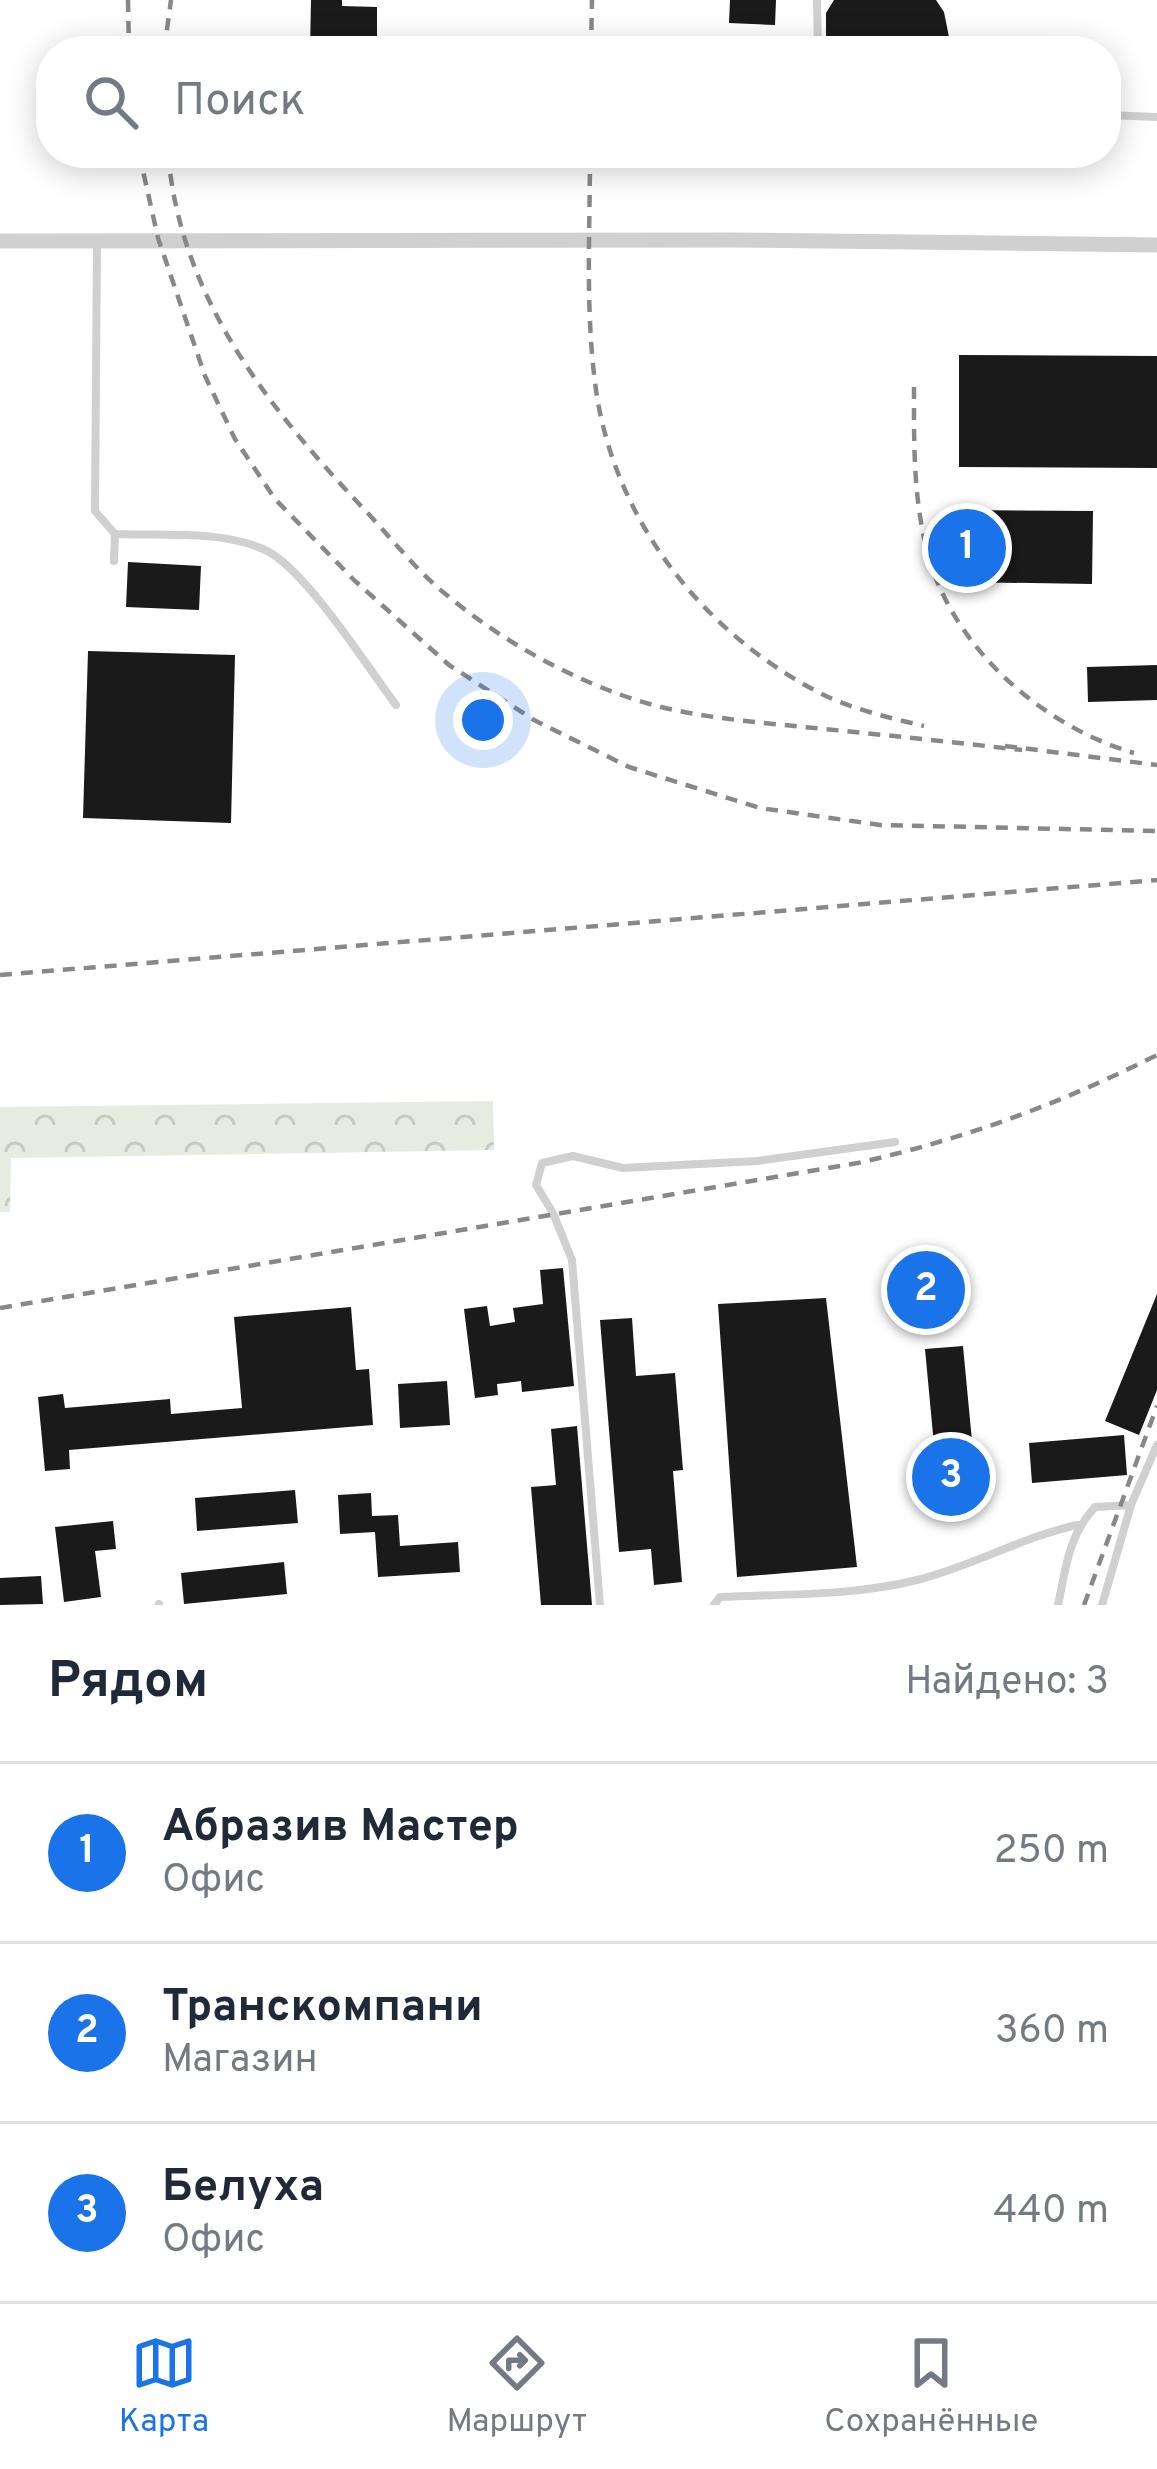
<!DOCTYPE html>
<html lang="ru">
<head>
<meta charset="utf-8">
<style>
  :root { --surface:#fff; --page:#f2f2f3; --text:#1f2937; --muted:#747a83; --line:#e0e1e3; --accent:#1a73e8 }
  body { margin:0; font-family:Overpass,sans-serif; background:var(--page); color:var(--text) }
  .you { position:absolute; left:483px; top:720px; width:42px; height:42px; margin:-30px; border:9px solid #fff; border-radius:50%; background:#1a73e8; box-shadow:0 0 0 18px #1a73e833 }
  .badge { display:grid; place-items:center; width:78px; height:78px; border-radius:50%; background:var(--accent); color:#fff; font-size:39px; font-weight:700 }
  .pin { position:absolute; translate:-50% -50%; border:6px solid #fff; box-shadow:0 3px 12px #0006 }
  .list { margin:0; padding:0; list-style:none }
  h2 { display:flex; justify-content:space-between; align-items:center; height:156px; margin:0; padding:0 48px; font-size:51px }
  h2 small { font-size:39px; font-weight:400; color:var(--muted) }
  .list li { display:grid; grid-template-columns:78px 1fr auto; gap:36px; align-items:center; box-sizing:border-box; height:180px; padding:0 48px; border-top:3px solid var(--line) }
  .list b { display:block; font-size:45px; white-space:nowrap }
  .list p { margin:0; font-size:39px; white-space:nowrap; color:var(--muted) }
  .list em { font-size:39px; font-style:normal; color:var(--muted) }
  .icon { flex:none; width:66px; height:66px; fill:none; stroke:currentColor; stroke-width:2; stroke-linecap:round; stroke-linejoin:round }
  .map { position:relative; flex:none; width:1157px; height:1605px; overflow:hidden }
  .search { position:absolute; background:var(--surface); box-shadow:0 6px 30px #0003; left:36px; right:36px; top:36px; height:132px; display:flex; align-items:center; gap:30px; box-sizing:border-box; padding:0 42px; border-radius:48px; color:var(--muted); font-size:45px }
  .sheet { height:696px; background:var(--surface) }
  nav { display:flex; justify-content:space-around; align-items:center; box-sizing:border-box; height:168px; border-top:3px solid var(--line); background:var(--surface); font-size:33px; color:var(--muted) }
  nav a { display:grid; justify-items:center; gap:6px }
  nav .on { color:var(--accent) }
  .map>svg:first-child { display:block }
</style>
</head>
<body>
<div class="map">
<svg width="1157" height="1605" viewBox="0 0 1157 1605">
  <defs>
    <pattern id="forest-crowns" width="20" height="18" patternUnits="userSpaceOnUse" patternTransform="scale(3)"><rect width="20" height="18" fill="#e6ecdf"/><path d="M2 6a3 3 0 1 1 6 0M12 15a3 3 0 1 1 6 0" fill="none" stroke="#c6cbc0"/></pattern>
  </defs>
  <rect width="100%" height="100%" fill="#fff"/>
  <path fill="url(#forest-crowns)" d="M493,1101L494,1150L11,1158L10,1212H0V1107Z"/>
  <path fill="#1a1a1a" d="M311,0H342V6L377,7V51H310Z
    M730,0H776L775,25L729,23Z
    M834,0H936L944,12L949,37L946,51H826V13Z
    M959,355L1157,356V468L959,467Z
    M960,510L1093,511L1092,584L959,582Z
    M128,562L201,566L199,610L126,607Z
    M88,651L235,655L231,823L83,818Z
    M1157,665V700L1088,702L1087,667Z
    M563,1268L574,1386L522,1392L521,1381L497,1384L498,1395L475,1398L464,1309L487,1306L490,1326L515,1322L513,1308L543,1304L540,1270Z
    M956,1275L959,1315L912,1318L909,1278Z
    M1157,1294V1390L1139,1435L1105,1421Z
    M826,1298L857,1567L737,1577L718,1304Z
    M351,1307L356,1370L369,1369L373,1425L69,1450L70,1469L45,1471L38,1397L63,1394L65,1408L170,1399L171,1414L242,1408L234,1317Z
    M632,1318L636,1376L675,1373L683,1470L673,1471L682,1582L654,1585L651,1549L619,1552L600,1320Z
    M963,1346L972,1441L934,1445L925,1349Z
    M447,1381L450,1425L400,1428L398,1384Z
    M577,1426L592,1605H541L531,1487L556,1485L551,1429Z
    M1124,1435L1127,1475L1032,1483L1029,1443Z
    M976,1463L978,1487L925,1491L923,1468Z
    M295,1490L298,1523L197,1531L195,1498Z
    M371,1493L372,1516L398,1515L400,1546L458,1542L460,1572L378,1577L375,1532L340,1534L338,1495Z
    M113,1521L116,1549L95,1551L101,1597L64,1602L55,1527Z
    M284,1562L287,1594L184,1604L181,1573Z
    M41,1576L43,1604L0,1605V1578Z"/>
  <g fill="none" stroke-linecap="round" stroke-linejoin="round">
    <path stroke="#d0d0d0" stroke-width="8" d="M817,0L818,51
      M1106,115L1157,117
      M97,241L95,511L115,534L114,561
      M115,534C162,536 219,530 263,549C303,565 368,668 396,705
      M159,1604V1605
      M600,1605L572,1260L553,1213L536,1185L542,1163L573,1156L623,1168L757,1161L895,1142
      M714,1605L720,1597C785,1594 853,1596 917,1580C973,1566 1022,1537 1077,1525
      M1058,1605C1066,1568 1068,1536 1095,1507L1131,1505
      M1102,1605L1131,1505L1157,1445"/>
    <path stroke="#d0d0d0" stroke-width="15" d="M0,241L733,240L1157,245"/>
    <path stroke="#888" stroke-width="4.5" stroke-dasharray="12 9" stroke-linecap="butt" d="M128,0L129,51
      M164,51L171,0
      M591,51L592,0
      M139,153L158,238L205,376L235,439L275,499L355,581L449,665L534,720L629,767L760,808L880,825L1157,831
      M168,153C180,296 266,405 361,506C388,534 413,567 443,592C499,639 564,676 633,699C688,717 747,721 804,727C877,734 950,742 1022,750
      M590,153C590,232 585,311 596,390C615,521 703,633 820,693C851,709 890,718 924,726
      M914,387C914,443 913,499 928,554C953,648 1042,726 1134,753
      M1005,746L1157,765
      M0,975L1157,880
      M0,1308L858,1163C967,1138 1057,1105 1157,1055
      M1084,1605L1157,1406"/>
  </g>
</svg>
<div class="you"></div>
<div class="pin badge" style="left:967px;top:548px">1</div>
<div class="pin badge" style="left:926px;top:1290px">2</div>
<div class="pin badge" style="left:951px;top:1477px">3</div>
<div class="search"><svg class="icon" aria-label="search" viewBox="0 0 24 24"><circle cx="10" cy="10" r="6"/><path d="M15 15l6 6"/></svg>Поиск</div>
</div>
<section class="sheet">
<h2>Рядом<small>Найдено: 3</small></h2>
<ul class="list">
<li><span class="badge">1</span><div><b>Абразив Мастер</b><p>Офис</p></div><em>250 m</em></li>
<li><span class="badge">2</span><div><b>Транскомпани</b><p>Магазин</p></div><em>360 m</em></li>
<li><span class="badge">3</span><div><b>Белуха</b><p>Офис</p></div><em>440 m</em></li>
</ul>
</section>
<nav>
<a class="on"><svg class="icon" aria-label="map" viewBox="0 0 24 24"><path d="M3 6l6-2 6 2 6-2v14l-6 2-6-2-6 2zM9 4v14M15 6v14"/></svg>Карта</a>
<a><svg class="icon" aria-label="directions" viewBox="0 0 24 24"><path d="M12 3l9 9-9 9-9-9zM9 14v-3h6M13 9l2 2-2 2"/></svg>Маршрут</a>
<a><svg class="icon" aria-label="saved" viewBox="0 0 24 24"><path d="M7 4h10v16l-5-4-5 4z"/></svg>Сохранённые</a>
</nav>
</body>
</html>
